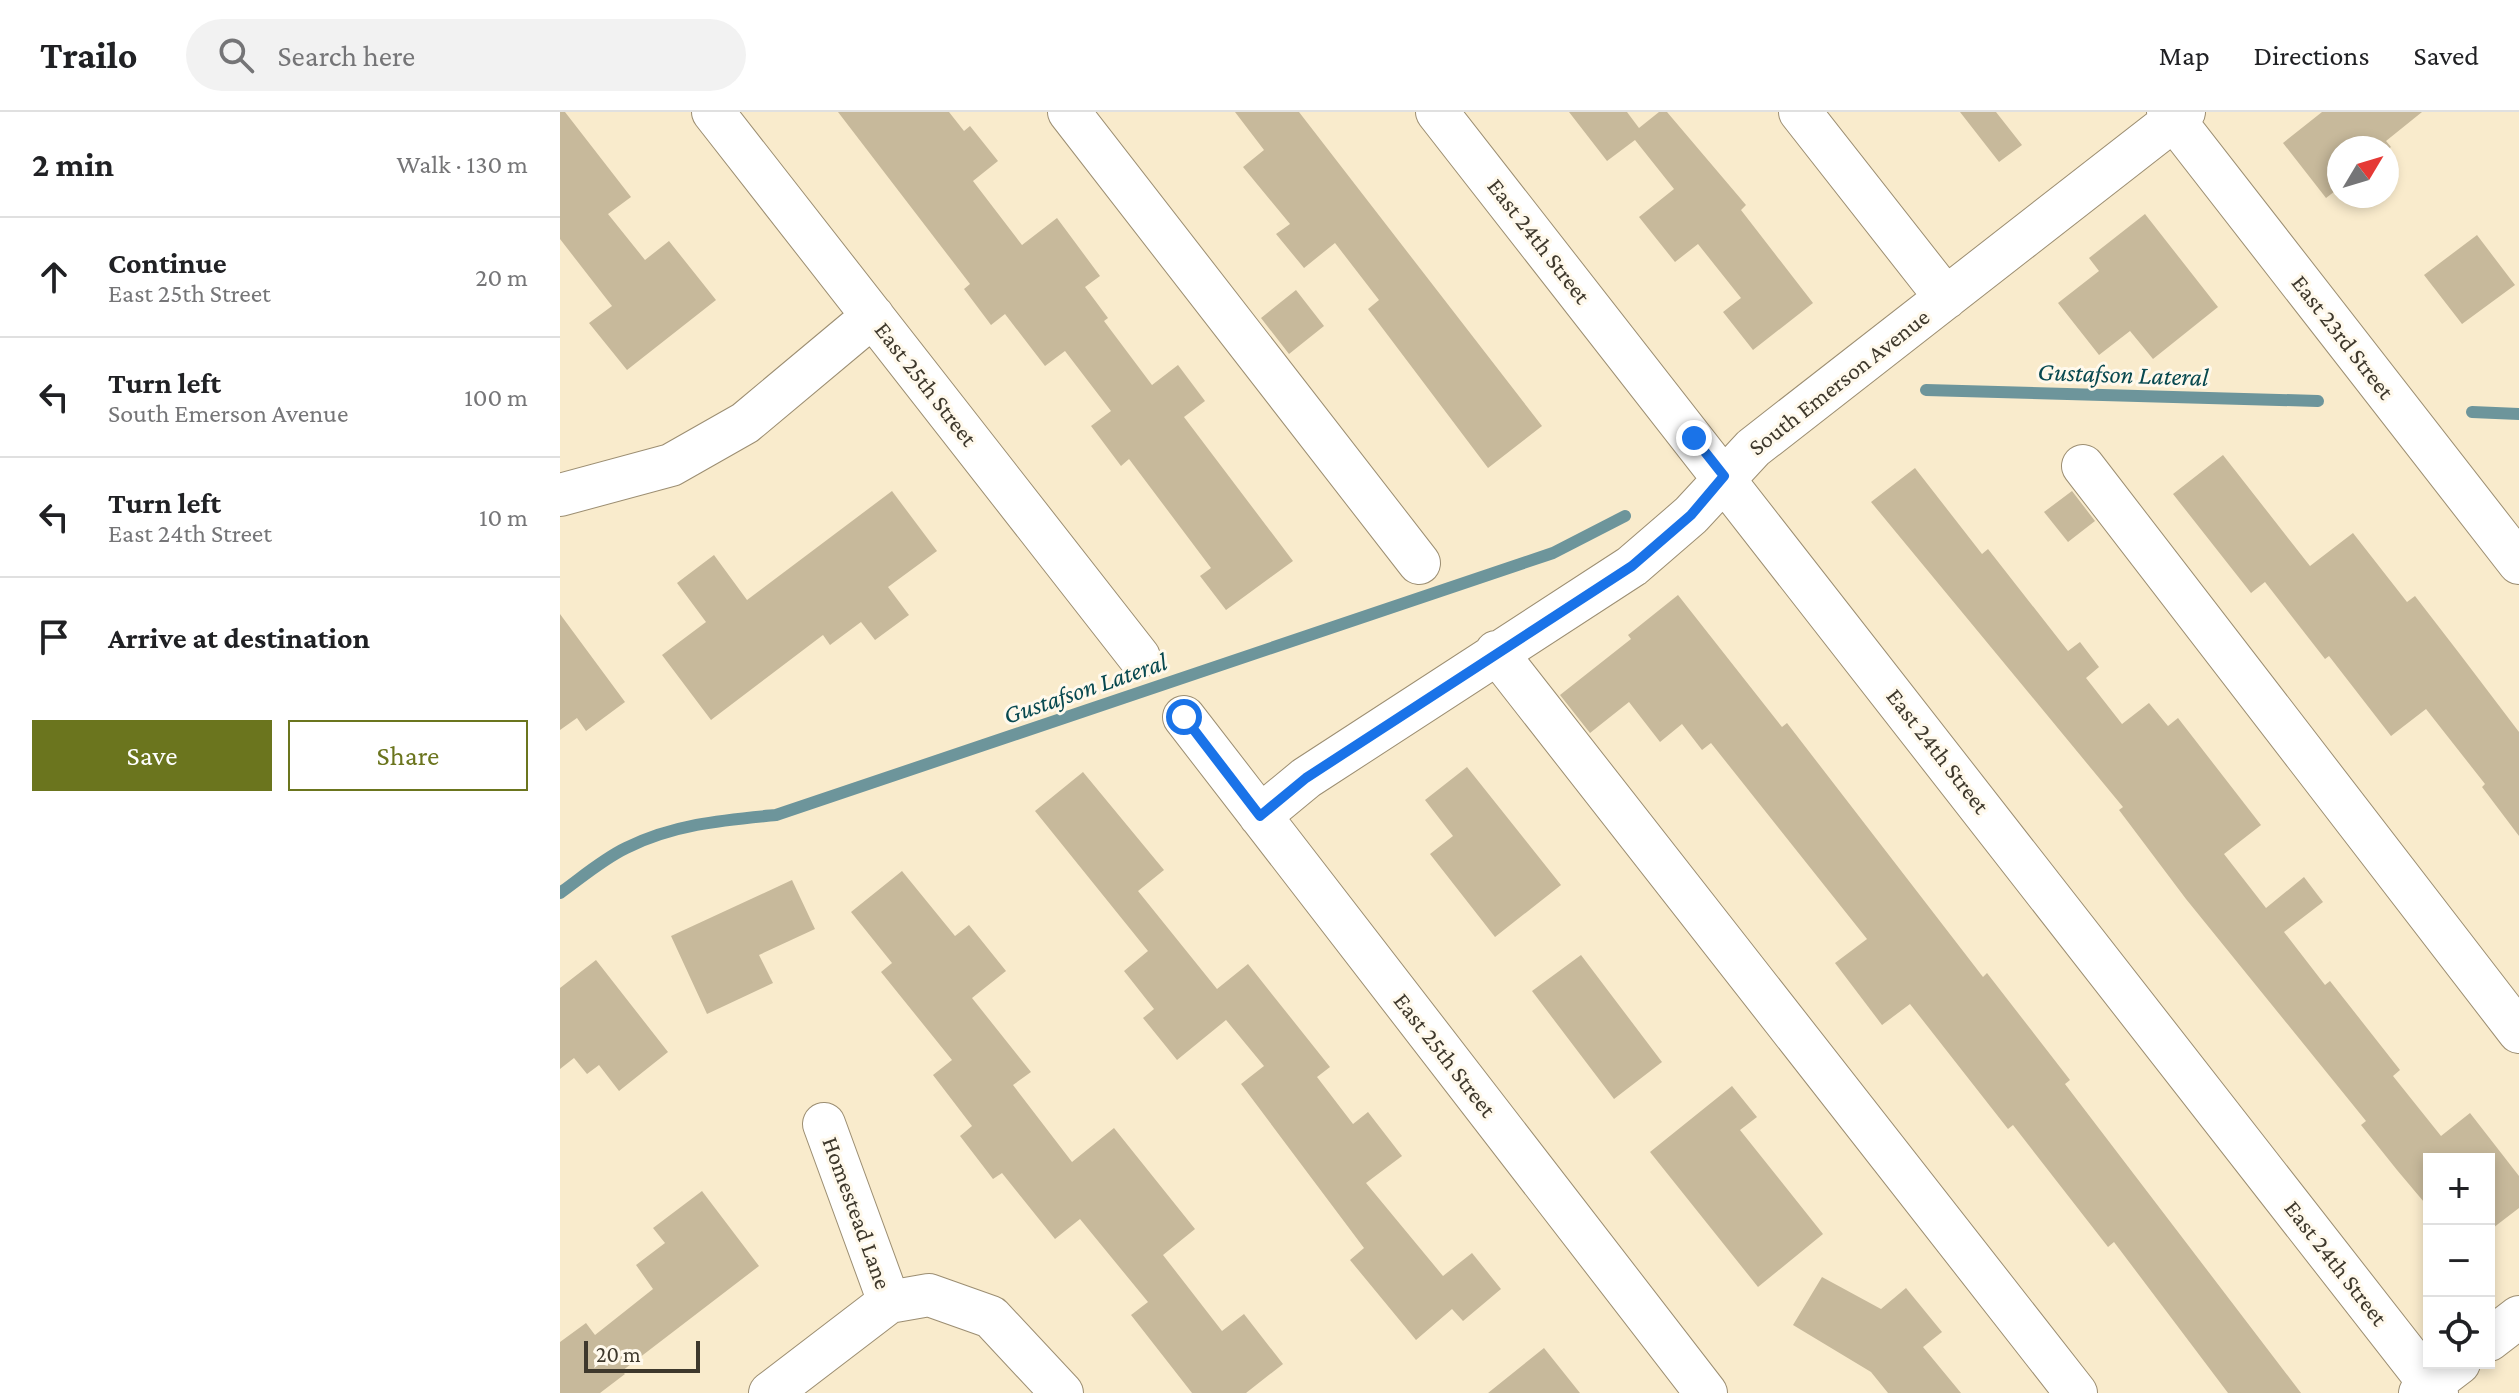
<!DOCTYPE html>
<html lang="en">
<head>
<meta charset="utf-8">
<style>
  :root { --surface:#fff; --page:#f2f2f2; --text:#202124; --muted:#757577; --line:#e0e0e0; --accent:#6b751e }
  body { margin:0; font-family:"Crimson Pro",serif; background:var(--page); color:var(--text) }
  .controls { position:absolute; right:24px; bottom:24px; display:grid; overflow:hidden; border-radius:0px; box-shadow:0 4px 12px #0003 }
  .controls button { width:72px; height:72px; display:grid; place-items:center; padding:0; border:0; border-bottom:2px solid var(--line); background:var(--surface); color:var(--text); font:40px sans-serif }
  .compass { position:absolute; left:1767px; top:24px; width:72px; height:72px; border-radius:50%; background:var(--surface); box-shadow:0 4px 12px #0003; rotate:52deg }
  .scale { position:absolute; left:24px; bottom:20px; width:116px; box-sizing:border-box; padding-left:8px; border:4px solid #3e382c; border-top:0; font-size:22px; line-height:28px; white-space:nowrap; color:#3e382c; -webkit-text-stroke:6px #fff9ec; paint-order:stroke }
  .stop { position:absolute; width:24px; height:24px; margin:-18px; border:6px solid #1a73e8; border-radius:50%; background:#fff }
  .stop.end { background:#1a73e8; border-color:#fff; box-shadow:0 2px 8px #0008 }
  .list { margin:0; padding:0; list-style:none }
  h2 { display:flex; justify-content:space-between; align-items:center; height:104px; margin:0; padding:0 32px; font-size:34px }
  h2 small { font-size:26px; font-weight:400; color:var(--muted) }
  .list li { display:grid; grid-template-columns:52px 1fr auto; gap:24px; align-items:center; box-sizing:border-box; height:120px; padding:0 32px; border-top:2px solid var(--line) }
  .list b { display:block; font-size:30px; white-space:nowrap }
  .list p { margin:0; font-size:26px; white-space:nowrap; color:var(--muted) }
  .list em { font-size:26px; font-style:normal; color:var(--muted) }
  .actions { display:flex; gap:16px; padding:24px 32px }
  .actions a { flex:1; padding:18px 0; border:2px solid var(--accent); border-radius:0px; text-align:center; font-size:28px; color:var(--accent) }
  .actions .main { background:var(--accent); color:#fff }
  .icon { flex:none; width:44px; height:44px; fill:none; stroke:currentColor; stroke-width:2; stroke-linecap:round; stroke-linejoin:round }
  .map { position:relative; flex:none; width:1959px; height:1281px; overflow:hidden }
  header { display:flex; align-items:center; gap:48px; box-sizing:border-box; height:112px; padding:0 40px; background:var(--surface); border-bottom:2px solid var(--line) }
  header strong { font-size:38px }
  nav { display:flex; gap:44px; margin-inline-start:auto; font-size:28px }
  .search { width:560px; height:72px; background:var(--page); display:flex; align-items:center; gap:20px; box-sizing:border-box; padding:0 28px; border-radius:44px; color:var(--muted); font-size:30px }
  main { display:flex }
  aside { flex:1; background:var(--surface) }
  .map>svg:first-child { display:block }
</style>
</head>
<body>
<header>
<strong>Trailo</strong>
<div class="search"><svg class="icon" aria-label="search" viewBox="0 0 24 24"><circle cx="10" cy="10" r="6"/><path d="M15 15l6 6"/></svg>Search here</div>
<nav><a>Map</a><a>Directions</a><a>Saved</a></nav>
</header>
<main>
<aside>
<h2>2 min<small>Walk · 130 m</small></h2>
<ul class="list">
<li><svg class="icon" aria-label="ahead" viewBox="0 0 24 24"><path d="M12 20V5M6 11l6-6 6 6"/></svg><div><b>Continue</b><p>East 25th Street</p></div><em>20 m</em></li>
<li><svg class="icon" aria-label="left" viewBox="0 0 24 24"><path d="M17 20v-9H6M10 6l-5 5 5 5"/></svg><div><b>Turn left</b><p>South Emerson Avenue</p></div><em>100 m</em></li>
<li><svg class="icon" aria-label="left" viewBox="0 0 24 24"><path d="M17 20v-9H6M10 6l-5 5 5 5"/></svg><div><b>Turn left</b><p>East 24th Street</p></div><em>10 m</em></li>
<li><svg class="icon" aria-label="arrive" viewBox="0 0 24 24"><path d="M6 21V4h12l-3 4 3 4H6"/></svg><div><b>Arrive at destination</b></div></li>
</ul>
<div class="actions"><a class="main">Save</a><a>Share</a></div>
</aside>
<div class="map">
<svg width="1959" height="1281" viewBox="0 0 1959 1281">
  <rect width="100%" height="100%" fill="#f9ebcc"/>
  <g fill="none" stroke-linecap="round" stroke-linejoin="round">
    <path stroke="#6d959b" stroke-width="12" d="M1366,278L1758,289
      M1912,300L1959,302
      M0,781C21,766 43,747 66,736C114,712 164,708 216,703L993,441L1065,404"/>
  </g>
  <path fill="#c7b99b" d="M0,0H5L71,85L48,102L85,148L109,129L156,188L67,258L29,211L52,194L0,127Z
    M278,0H389L404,19L410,14L438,49L413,69L462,133L497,106L540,164L525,175L548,206L544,209L592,273L618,253L645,289L624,305L733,449L666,498L640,464L651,456L569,347L561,354L531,314L551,299L505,239L485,254L445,202L431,213L404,177L410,172Z
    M675,0H739L982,314L928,356L808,197L819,188L775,131L744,156L716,122L730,112L683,55L704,38Z
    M1009,0H1067L1079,16L1099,0H1107L1186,93L1181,98L1253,191L1193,238L1163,200L1181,186L1138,132L1115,150L1079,105L1114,77L1075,28L1047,49Z
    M1400,0H1436L1462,33L1439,50Z
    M1762,0H1862L1826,29L1831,35L1827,38L1779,36V76L1766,86L1723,31Z
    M1585,102L1658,195L1593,247L1570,219L1539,243L1498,191L1539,159L1529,146Z
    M1917,123L1955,173L1902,212L1864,163Z
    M736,178L764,214L729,242L701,206Z
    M1663,343L1750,454L1793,421L1847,490L1855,484L1899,541L1959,620V724L1922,675L1925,672L1866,597L1831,624L1769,544L1765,547L1705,470L1691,481L1613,382Z
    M1355,356L1422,442L1428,437L1508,539L1520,530L1539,555L1526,566L1562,612L1589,591L1608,614L1618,606L1701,713L1664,742L1706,796L1744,765L1763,790L1724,820L1765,873L1770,869L1840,958L1833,964L1881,1024L1910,1001L1959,1064V1096L1929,1119V1047H1869V1096L1837,1058L1801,1013L1806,1009L1626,787L1559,698L1563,695L1311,390Z
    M332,379L377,439L328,475L349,503L315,528L301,510L270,533L263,523L151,608L102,543L146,510L117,471L154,443L187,488Z
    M1512,379L1535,409L1508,430L1484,400Z
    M1118,483L1222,615L1227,611L1423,865L1427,861L1510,968L1505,972L1741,1281H1668L1554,1130L1548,1135L1453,1013L1448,1017L1350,892L1322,913L1275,851L1307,827L1151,631L1142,638L1122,612L1100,630L1069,590L1030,621L1000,583L1071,527L1068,523Z
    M0,502L65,590L26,619L17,606L0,618Z
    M907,655L1001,773L935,825L870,742L893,724L865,688Z
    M523,660L604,758L578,779L657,877L688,852L770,955L757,965L793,1012L808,1000L842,1044L806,1071L883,1164L912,1141L941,1177L903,1209L892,1197L856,1228L790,1148L804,1136L681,972L704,954L666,908L617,948L583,906L594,897L564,859L588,839L475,699Z
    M342,759L395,824L409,813L446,859L412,886L471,960L453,973L512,1050L554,1016L635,1117L603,1143L662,1219L684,1202L723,1252L686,1281H632L571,1203L588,1190L520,1107L495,1127L442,1061L433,1067L400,1024L412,1014L373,963L392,948L321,860L332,851L291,800Z
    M232,768L255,817L199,843L213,871L147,902L111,824Z
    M1021,843L1102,950L1054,987L972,879Z
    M36,848L108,940L59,979L39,953L27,962L14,946L0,957V876Z
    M1172,974L1197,1005L1180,1018L1263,1122L1198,1175L1090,1040Z
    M142,1079L199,1154L62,1259L65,1262L40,1281H0V1230L26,1211L35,1223L93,1177L76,1153L105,1131L93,1116Z
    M1262,1165L1321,1197L1346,1176L1382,1220L1363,1235L1401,1281H1328L1311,1260L1233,1213Z
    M984,1236L1020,1281H928Z"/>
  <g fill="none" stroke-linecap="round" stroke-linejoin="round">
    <g stroke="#9c8e72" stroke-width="44">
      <path id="minor" d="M153,0L579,545
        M509,0L859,451
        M877,0L1877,1281
        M1240,0L1386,186
        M1608,0L1959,451
        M1523,354L1959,920
        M0,383L111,353L185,311L313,204
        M936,540L1516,1281
        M624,605L1146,1281
        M700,704L746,666L1072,454L1131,403L1193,336L1624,0
        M264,1012L329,1190
        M1929,1228L1959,1205
        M210,1281L329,1190L369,1183L431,1205L502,1281
        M1860,1281L1899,1251"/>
    </g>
    <use href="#minor" stroke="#fff" stroke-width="42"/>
  </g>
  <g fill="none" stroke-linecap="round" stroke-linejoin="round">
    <path stroke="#1a73e8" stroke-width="10" d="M624,605L700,704L746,666L1072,454L1131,403L1164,364L1134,326"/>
  </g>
  <g text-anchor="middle" stroke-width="6" stroke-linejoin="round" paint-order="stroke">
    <g font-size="24" fill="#3e382c" stroke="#fff9ec">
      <text transform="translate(979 129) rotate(52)" y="8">East 24th Street</text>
      <text transform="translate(1783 225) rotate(52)" y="8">East 23rd Street</text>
      <text transform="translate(1279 270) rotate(-38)" y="8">South Emerson Avenue</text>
      <text transform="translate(366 272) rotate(52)" y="8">East 25th Street</text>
      <text transform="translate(1378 639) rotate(52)" y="8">East 24th Street</text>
      <text transform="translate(885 943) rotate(52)" y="8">East 25th Street</text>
      <text transform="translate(297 1101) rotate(70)" y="8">Homestead Lane</text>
      <text transform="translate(1776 1151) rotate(52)" y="8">East 24th Street</text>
    </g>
    <g font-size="26" font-style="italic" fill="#07484f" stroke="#fff9ec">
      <text transform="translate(1563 262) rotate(2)" y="9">Gustafson Lateral</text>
      <text transform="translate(525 576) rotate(-19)" y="9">Gustafson Lateral</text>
    </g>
  </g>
</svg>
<div class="controls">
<button>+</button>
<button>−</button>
<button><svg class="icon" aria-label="locate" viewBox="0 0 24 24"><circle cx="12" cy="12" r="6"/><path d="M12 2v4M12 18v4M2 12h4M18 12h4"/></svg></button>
</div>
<svg class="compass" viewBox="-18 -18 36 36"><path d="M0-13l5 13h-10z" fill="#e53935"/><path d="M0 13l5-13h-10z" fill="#757577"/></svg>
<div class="scale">20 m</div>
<div class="stop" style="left:624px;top:605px"></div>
<div class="stop end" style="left:1134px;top:326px"></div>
</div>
</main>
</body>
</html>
